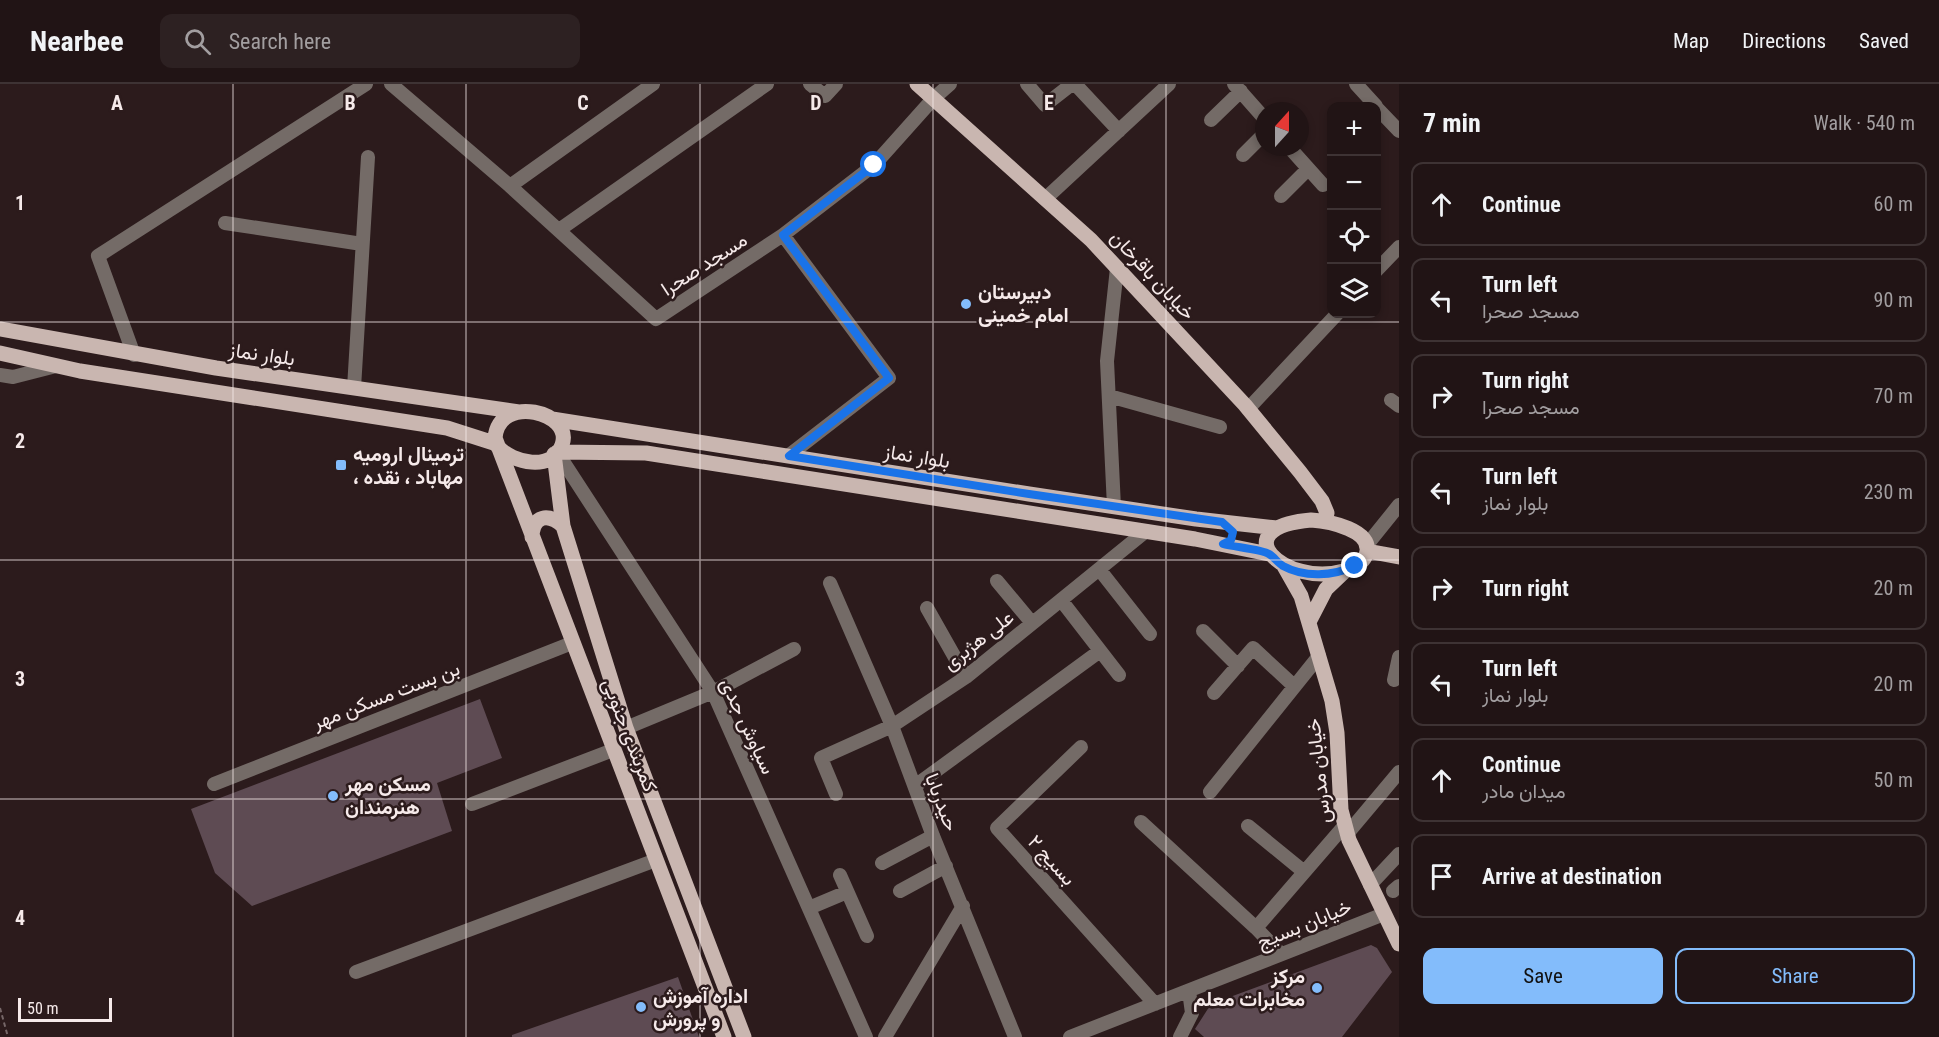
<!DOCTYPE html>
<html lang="en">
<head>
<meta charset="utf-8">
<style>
  :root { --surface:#211415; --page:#2d2122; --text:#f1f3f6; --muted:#a29ea0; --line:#3e3334; --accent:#83bcfb }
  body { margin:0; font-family:"Roboto Condensed",Vazirmatn,sans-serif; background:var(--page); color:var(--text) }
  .controls { position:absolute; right:18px; top:18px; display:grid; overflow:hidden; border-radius:12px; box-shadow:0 3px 9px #0003 }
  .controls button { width:54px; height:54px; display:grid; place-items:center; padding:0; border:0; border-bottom:2px solid var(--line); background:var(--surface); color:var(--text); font:30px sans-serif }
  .compass { position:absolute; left:1255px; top:18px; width:54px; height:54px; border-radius:50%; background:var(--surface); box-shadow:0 3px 9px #0003; rotate:21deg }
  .scale { position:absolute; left:18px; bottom:15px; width:94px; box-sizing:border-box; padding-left:6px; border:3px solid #f6eaea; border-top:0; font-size:16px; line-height:21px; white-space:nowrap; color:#f6eaea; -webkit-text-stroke:4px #2c1b1c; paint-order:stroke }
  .stop { position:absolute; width:18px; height:18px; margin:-14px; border:4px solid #1a73e8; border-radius:50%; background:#fff }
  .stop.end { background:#1a73e8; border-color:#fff; box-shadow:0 2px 6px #0008 }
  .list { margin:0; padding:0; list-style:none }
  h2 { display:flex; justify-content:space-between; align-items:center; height:78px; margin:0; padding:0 24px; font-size:26px }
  h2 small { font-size:20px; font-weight:400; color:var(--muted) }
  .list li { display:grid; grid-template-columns:39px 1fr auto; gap:18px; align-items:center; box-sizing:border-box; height:84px; margin:0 12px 12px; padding:0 12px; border:2px solid var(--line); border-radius:12px }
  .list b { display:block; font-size:22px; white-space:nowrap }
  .list p { margin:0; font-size:20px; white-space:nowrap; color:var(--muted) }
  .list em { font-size:20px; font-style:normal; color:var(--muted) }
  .actions { display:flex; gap:12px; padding:18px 24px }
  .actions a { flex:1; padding:14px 0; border:2px solid var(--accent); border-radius:12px; text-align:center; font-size:21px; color:var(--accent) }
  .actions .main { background:var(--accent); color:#111 }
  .icon { flex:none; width:33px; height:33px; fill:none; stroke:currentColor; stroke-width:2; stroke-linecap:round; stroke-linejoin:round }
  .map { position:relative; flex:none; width:1399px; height:953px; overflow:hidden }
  header { display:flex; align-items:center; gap:36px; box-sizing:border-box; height:84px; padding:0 30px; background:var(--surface); border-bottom:2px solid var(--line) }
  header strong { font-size:28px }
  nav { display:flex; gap:33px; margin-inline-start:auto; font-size:21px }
  .search { width:420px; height:54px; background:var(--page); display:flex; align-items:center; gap:15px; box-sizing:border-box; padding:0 21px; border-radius:12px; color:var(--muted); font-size:22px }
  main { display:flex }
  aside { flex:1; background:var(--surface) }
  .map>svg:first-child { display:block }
</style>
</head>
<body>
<header>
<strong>Nearbee</strong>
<div class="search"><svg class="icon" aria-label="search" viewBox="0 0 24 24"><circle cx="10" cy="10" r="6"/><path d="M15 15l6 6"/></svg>Search here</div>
<nav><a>Map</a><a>Directions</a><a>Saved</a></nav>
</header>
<main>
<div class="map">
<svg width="1399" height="953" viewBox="0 0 1399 953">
  <rect width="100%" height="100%" fill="#2c1b1c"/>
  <path fill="#5e4b53" d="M480,615L502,674L437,699L452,747L252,822L215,789L191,725Z
    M1371,861L1377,864L1392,888L1342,953H1204L1195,945L1211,920Z
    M678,893L699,953H512V951Z"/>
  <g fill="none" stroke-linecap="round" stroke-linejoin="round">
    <path stroke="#766768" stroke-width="2" stroke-dasharray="4.5 3" stroke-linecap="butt" d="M0,924L8,953"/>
    <path stroke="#746b67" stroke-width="14" d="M391,0L510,102L656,235L783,151L889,294L788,372
      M810,0L825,12L836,0
      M1027,0L1045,21L1072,0
      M1075,0L1119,47
      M1234,0L1264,34
      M1356,0L1376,22
      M1376,23L1399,47
      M1211,36L1241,7
      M1289,63L1323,101
      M1243,71L1264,50
      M510,102L653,0
      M1281,112L1308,85
      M1045,115L1169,0
      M225,139L362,160
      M559,146L767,0
      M783,151L874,81L933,15L950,0
      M1376,187L1399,163
      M134,271L98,172L366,0
      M0,291L13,293L56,282
      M354,304L368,73
      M1109,312L1220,343
      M1391,316L1399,322
      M1248,325L1337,230
      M557,368L713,608L866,953
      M1114,423L1107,277L1117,184
      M1366,462L1399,421
      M1099,485L1150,550
      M997,497L1032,539
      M830,499L892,642L933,752L1015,953
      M1061,516L1119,591
      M927,524L966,593
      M1203,547L1238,582
      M1394,596L1399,573
      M1214,609L1253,564L1294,602
      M626,644L713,608L794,565
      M1081,663L997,744L1155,920
      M214,700L572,559
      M915,702L1100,567
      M1210,708L1319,572
      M836,710L821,674L892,642L966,593L1146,447
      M472,720L613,666
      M1141,738L1256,844L1281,870
      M1248,742L1303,787
      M1347,750L1399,688
      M882,779L933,752
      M840,791L867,852
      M1370,801L1399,770
      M900,807L946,782
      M1393,807L1399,802
      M809,824L847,808
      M1256,844L1345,741
      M356,888L656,776
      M885,953L963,822
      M1070,953L1384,830
      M1180,953L1192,929L1189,907"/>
    <path stroke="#c9b6b0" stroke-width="15" d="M917,0L1091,156L1245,321L1300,388L1322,417L1327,429L1325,437
      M0,245L216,284L519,328
      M0,269L80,287L447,344L497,360
      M552,335L1029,410L1196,435L1277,444
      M498,363C513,379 552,388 562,361C574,328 499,309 495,354L724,953
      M557,368L646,369L1195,455L1269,470
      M554,370L563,442L626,644L744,953
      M1311,436C1327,437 1376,446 1366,471C1362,480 1352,485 1344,487C1285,504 1221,444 1311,436Z
      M532,453C533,431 548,429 563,442
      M1367,467L1399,473
      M1284,482L1301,512L1332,617L1337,649L1341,726L1349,756L1399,860
      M1310,536L1326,505L1346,486"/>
  </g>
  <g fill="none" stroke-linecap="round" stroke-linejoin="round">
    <path stroke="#1a73e8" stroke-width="8" d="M874,81L783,151L889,294L789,372L1029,410L1222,438L1233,448L1231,456L1223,460C1233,463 1261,465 1269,470C1274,473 1278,479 1283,482C1305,494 1333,492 1355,482"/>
  </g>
  <path fill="none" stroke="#f6eaea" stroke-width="1.5" stroke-opacity="0.55" d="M233,0V953M466,0V953M700,0V953M933,0V953M1166,0V953M0,238H1399M0,476H1399M0,715H1399"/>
  <g fill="#83bcfb" stroke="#2c1b1c" stroke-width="2">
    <circle cx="966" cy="220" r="6"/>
    <rect x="335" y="375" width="12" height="12" rx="3"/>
    <circle cx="333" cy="712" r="6"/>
    <circle cx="1317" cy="904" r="6"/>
    <circle cx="641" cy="923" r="6"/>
  </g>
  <g text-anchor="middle" stroke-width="5" stroke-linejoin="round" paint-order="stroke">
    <g font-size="20" fill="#f6eaea" stroke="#2c1b1c">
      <text transform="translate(704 180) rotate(-33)" y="7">مسجد صحرا</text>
      <text transform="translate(1153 191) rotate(47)" y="7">خیابان باقرخان</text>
      <text transform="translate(262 270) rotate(8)" y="7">بلوار نماز</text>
      <text transform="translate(917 372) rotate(9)" y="7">بلوار نماز</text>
      <text transform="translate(978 556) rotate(-38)" y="7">علی هژبری</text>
      <text transform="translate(386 611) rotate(-21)" y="7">بن بست مسکن مهر</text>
      <text transform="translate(748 642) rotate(65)" y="7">سیاوش جدی</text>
      <text transform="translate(630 651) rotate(69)" y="7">کمربندی جنوبی</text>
      <text transform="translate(1318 687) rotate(-96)" y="7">خیابان مدرس</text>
      <text transform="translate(942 718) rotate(69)" y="7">حیدربابا</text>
      <text transform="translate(1052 776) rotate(48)" y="7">بسیج ۲</text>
      <text transform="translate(1304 840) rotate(-22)" y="7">خیابان بسیج</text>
    </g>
    <g font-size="20" font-weight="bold" fill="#f6eaea" stroke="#2c1b1c" text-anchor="start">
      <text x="978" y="215">دبیرستان<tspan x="978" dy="23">امام خمینی</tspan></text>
      <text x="353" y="377">ترمینال ارومیه<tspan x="353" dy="23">، مهاباد ، نقده</tspan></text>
      <text x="345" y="707">مسکن مهر<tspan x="345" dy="23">هنرمندان</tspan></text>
      <text x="1305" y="899" text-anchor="end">مرکز<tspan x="1305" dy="23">مخابرات معلم</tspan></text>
      <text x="653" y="919">اداره آموزش<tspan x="653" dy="23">و پرورش</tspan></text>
    </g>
  </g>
  <g font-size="20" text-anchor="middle" font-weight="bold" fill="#f6eaea" stroke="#2c1b1c" stroke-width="5" stroke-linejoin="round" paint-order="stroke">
    <text x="117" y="26">A</text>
    <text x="350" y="26">B</text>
    <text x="583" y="26">C</text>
    <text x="816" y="26">D</text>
    <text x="1049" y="26">E</text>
    <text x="20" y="126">1</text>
    <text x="20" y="364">2</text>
    <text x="20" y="602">3</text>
    <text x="20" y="841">4</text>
  </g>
</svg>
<div class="controls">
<button>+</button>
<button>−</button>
<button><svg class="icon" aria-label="locate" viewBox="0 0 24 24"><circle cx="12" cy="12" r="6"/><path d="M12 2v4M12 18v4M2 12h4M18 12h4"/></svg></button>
<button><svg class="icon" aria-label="layers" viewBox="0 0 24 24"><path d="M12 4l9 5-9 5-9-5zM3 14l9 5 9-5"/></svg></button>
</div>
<svg class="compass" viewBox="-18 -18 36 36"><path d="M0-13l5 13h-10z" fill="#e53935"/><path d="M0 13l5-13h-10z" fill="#a29ea0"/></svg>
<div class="scale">50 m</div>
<div class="stop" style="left:874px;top:81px"></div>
<div class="stop end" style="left:1355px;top:482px"></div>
</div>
<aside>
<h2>7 min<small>Walk · 540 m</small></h2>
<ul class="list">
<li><svg class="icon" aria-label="ahead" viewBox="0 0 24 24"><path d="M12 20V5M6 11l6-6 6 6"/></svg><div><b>Continue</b></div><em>60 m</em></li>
<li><svg class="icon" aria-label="left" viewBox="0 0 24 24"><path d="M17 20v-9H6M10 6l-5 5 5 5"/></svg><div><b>Turn left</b><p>مسجد صحرا</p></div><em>90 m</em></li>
<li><svg class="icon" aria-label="right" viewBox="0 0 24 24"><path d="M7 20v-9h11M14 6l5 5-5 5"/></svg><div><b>Turn right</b><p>مسجد صحرا</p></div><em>70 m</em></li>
<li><svg class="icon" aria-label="left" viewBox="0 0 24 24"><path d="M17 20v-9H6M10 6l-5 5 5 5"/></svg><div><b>Turn left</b><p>بلوار نماز</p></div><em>230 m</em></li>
<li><svg class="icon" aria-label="right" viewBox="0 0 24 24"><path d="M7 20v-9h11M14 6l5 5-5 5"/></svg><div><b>Turn right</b></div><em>20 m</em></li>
<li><svg class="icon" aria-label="left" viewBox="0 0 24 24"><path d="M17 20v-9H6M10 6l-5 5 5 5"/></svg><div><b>Turn left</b><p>بلوار نماز</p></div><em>20 m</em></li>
<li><svg class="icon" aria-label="ahead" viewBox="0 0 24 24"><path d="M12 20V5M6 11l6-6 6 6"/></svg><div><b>Continue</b><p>میدان مادر</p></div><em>50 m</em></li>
<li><svg class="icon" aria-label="arrive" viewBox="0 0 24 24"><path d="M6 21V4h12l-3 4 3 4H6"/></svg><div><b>Arrive at destination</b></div></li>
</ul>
<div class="actions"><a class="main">Save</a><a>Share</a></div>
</aside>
</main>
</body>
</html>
